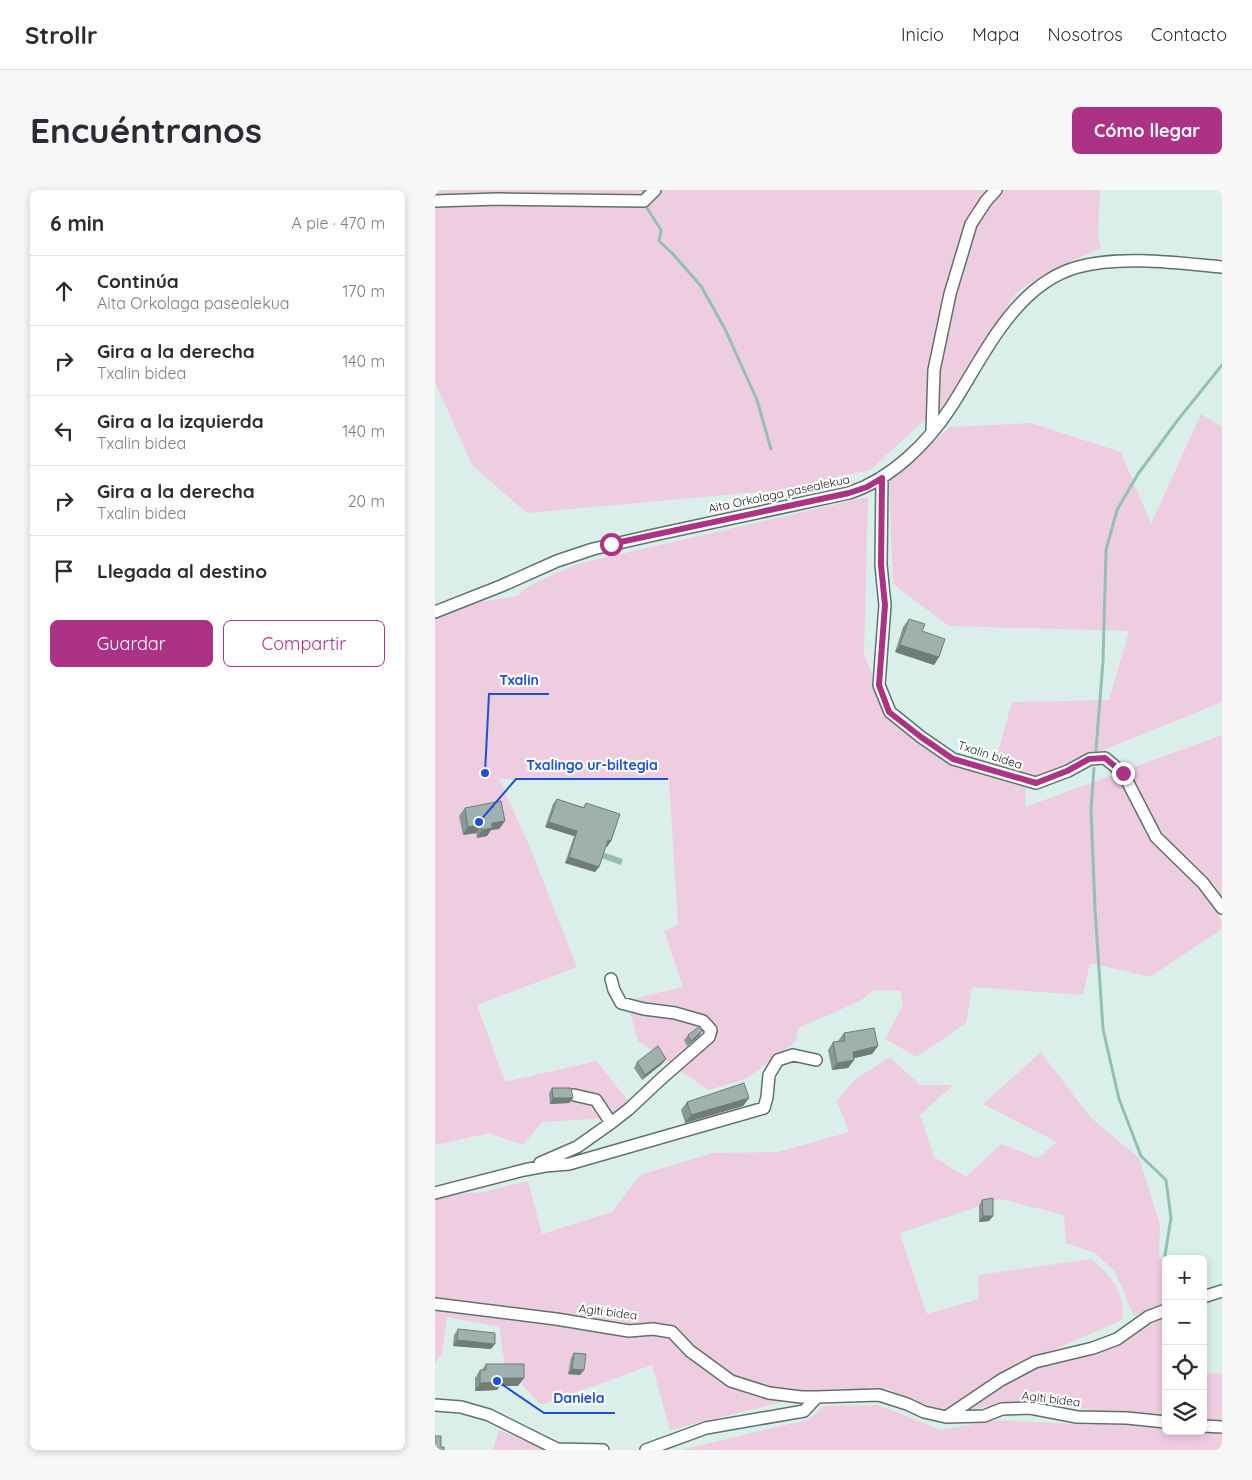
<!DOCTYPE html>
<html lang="es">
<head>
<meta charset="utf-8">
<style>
  :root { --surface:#fff; --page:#f7f7f7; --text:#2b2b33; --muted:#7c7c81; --line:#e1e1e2; --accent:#ac3286 }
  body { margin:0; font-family:Quicksand,sans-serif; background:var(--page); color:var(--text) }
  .controls { position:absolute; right:15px; bottom:15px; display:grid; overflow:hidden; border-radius:8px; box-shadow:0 2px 8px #0003 }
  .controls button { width:45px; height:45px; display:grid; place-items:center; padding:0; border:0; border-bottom:1px solid var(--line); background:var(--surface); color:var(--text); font:25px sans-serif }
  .stop { position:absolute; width:15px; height:15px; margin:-11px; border:4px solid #ac3286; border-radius:50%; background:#fff }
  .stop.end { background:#ac3286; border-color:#fff; box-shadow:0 1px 5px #0008 }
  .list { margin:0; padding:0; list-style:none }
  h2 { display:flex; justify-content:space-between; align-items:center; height:65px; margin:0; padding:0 20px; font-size:21px }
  h2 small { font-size:16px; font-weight:400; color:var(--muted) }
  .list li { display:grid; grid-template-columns:32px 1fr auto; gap:15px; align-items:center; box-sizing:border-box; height:70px; padding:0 20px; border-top:1px solid var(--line) }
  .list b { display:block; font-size:19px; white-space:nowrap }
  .list p { margin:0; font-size:16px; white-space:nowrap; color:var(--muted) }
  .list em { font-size:16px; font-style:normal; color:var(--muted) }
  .actions { display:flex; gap:10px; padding:15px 20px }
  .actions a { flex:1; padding:11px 0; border:1px solid var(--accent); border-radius:8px; text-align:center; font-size:18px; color:var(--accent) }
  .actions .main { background:var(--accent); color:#fff }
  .icon { flex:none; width:28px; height:28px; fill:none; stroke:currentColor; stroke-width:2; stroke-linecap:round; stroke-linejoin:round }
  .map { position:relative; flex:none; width:787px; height:1260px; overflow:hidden; border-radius:8px }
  header { display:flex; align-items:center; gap:30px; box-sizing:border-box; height:70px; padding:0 25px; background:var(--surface); border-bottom:1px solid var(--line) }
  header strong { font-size:24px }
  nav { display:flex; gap:28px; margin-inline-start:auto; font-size:18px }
  .intro { display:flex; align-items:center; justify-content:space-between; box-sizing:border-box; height:120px; padding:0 30px }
  h1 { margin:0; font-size:35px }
  .button { padding:12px 22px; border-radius:8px; background:var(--accent); color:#fff; font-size:18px; font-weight:700 }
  main { display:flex; gap:30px; padding:0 30px }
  aside { flex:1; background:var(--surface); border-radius:8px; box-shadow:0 2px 8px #0003 }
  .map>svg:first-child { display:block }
</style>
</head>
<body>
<header>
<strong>Strollr</strong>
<nav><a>Inicio</a><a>Mapa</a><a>Nosotros</a><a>Contacto</a></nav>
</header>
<div class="intro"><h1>Encuéntranos</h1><a class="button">Cómo llegar</a></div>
<main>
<aside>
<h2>6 min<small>A pie · 470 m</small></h2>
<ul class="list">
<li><svg class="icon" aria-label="ahead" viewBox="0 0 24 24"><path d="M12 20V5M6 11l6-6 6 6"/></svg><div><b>Continúa</b><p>Aita Orkolaga pasealekua</p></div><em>170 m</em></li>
<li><svg class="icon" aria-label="right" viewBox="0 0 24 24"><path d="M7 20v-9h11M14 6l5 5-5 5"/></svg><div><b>Gira a la derecha</b><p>Txalin bidea</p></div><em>140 m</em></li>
<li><svg class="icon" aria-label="left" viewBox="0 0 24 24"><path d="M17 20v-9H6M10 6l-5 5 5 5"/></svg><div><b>Gira a la izquierda</b><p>Txalin bidea</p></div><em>140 m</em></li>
<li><svg class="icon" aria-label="right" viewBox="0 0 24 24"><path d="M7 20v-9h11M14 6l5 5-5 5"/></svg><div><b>Gira a la derecha</b><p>Txalin bidea</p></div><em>20 m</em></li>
<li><svg class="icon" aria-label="arrive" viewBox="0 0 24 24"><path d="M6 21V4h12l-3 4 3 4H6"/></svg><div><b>Llegada al destino</b></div></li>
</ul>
<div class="actions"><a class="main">Guardar</a><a>Compartir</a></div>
</aside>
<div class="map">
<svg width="787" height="1260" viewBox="0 0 787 1260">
  <rect width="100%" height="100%" fill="#dbefea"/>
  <path fill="#eecde0" d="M0,0H665L663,43L666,58L612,82L581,103L505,221L491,229L435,280L346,300L92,323L37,275L0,192Z
    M766,224L787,237V512L604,586L559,576L577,512L674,510L694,441L514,436L458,394L454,292L515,237L596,233L686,262L716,334Z
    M433,307L429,463L440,494L477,547L591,595L590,617L787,545V708L779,694L736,656C752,677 787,712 787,739L715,787L655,773L648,805L537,797L531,833L482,867L450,849L468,815L465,801L439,800L425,811L363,838L361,851L311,889L273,900L203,851L195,822L201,808L248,797L229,741L243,735L234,590L64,589L94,655L142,777L42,815L70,892L162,871L193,911L176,928L107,932L88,955L54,943L0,955V427L26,415L82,406L96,395L142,374Z
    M606,862L655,927L704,968L725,1035L724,1066L731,1076V1112L699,1126L680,1082L660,1063L631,1053L629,1025L565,1009L465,1043L492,1124L544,1109L543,1085L656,1069C675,1083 692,1105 687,1130L602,1167L510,1222L453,1199H398L235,1240L217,1175L106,1215L70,1176L64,1137L12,1127L7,1164L0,1173V1006L48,1002L93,991L107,1044L177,1022L205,985L278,963L343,962L414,942L402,911L419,890L455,867L485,895H518L485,925L499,967L531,987L566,954L603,968L622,952L548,914Z
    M730,1126L731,1241H768V1182L787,1184V1260H246L375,1229L388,1216L443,1215L506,1240L561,1230L660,1235L654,1219L570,1213L524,1222L602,1176L683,1154Z
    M64,1240L113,1260H58Z"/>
  <path fill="#94c0b4" d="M165,661L188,669L186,675L163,667Z"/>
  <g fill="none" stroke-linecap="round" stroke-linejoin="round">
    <path stroke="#94c0b4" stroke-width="3" d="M208,0L209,5
      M210,15L226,40L224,51L237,63L266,96L290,139L322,210L336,259
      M661,560L668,471L671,360L682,320L703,284L742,231L787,175
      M659,578L656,619L660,719L668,839L684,909L706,966L731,990L736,1028L730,1065L732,1069"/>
    <g stroke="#5f716c" stroke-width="14">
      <path id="street" d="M0,11L63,9L209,11L220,0
        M497,242L499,180L515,104L536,34L551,11L561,0
        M447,288L446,375L450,415L444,495L455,522L486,547L518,569L601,593L633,581L655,569L670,568L688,583L721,647L768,693L787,718
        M0,422L66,396L122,371L158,359L219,345L414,303C456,289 492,254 516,217C549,166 580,94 643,77C685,65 744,73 787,77
        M139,905L161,910L176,933
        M105,973L142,957L176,933L194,919L227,888L274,847L276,840L268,831L240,823L209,819L186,813L179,800L176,789
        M0,1003L89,980L110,976L134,974L329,918L332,907L334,885L343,870L358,865L381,870
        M768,1107L787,1101
        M0,1114L121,1129L194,1141L218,1139L237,1142L255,1161L296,1191L334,1203L366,1207H382
        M0,1215L26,1217L54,1225L122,1259L168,1260
        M511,1227L566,1190L600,1172L658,1158L682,1149L713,1127L731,1120
        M768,1236L787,1237
        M211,1260L271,1238L369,1221L382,1207L444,1205L472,1214L489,1222L511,1227L549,1226L567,1219L595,1218L642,1227L692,1228L731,1232"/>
    </g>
    <use href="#street" stroke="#fff" stroke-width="11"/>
  </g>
  <path fill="#889894" d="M474,429L504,467L499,475L460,462L468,437Z
    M122,609L148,617L151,613L176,651L172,657L171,656L164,677L160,682L130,673L139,646L110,637L118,614Z
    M30,618L70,631L64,639L56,640L52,646L42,648L41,643L28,645L24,626Z
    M267,841L264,846L252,856L249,850L253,845Z
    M409,843L443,856L437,864L419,868V870L413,878L397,880L393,860L398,852L403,851Z
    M231,869L227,874L207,890L199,878L202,872Z
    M117,898L138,908L134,913L115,914L114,903Z
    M314,908L308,916L250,933L246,920L252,912Z
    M547,1010L558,1026L554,1031L544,1032V1016Z
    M23,1139L56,1159L18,1156L19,1145Z
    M139,1163L145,1185L133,1184L136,1168Z
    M51,1174L83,1196H65L62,1200L40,1201V1188L45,1180H47Z"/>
  <path fill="#6f7c78" d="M465,455L504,467L499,475L460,462Z
    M70,631L64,639L56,640L52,646L42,648L47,640L57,633Z
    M114,632L142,641L139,646L110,637Z
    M46,635L41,643L28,645L33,637Z
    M173,650L176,651L172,657L169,656Z
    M134,667L164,677L160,682L130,673Z
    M267,841L264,846L252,856L256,851Z
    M443,856L437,864L412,870L418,862Z
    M231,869L227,874L207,890L210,885Z
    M419,870L413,878L397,880L402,873Z
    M118,908H138L134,913L115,914Z
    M314,908L308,916L250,933L256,925Z
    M548,1026H558L554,1031L544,1032Z
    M22,1150L60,1154L56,1159L18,1156Z
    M137,1179L149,1180L145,1185L133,1184Z
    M68,1188H89L83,1196H65L62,1200L40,1201L45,1193Z"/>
  <path fill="#9eb1ac" stroke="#6f7c78" d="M474,429L490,434L487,441L510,449L504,467L465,455Z
    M122,609L149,618L151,613L185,624L176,651L173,650L164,677L134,667L142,641L114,632Z
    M66,611L70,631L57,633V638L47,640L46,635L33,637L30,618Z
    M265,836L267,841L256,851L253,845Z
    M439,838L443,856L418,862L419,870L402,873L398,852L410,851L409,843Z
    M223,856L231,869L210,885L202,872Z
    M309,893L314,908L256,925L252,912Z
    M117,898H136L138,908H118Z
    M558,1008V1026H548L547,1010Z
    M23,1139L60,1143V1154L22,1150Z
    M139,1163L151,1164L149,1180L137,1179Z
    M51,1174H89V1188H68V1192L45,1193V1180H51Z
    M0,1246H6V1257H9V1260H0Z"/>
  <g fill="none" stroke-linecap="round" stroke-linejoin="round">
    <path stroke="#ac3286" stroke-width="6" d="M176,354L414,303L432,297L447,288L446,375L450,415L444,495L454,522L486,547L518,569L601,593L632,581L654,569L670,568L688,583"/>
  </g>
  <g text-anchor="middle" stroke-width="4.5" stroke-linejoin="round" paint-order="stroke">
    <g font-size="12" fill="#121917" stroke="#fff">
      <text transform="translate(344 304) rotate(-12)" y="4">Aita Orkolaga pasealekua</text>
      <text transform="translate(555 565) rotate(18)" y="4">Txalin bidea</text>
      <text transform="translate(173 1122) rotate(7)" y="4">Agiti bidea</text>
      <text transform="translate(616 1209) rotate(7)" y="4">Agiti bidea</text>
    </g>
  </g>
  <path fill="none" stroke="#1d4ed8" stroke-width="2" d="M50 583L54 504H114M44 632L81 589H233M62 1191L109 1223H180"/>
  <g fill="#1d4ed8" stroke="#fff" stroke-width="2">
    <circle cx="50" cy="583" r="5"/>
    <circle cx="44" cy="632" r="5"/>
    <circle cx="62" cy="1191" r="5"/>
  </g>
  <g font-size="14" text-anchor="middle" font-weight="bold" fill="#1d4ed8" stroke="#fff" stroke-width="4.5" stroke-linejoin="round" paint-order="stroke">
    <text x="84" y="495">Txalin</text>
    <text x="157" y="580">Txalingo ur-biltegia</text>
    <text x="144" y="1213">Daniela</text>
  </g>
</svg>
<div class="controls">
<button>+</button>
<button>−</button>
<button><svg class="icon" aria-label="locate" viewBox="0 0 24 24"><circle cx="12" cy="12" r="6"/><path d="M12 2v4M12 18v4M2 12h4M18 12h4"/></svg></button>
<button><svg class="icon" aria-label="layers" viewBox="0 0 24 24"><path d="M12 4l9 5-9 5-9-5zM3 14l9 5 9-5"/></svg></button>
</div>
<div class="stop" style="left:176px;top:354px"></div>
<div class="stop end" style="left:688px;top:583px"></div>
</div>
</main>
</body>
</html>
